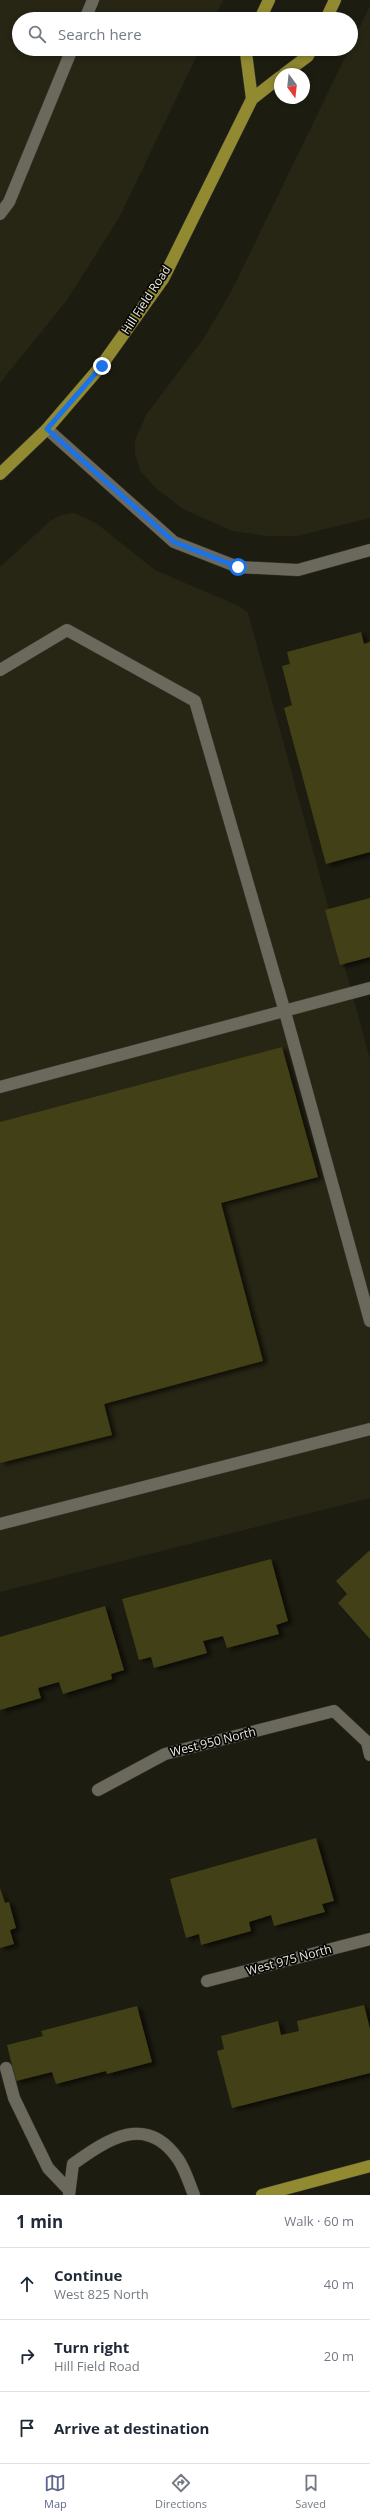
<!DOCTYPE html>
<html lang="en">
<head>
<meta charset="utf-8">
<style>
  :root { --surface:#fff; --page:#f6f6f7; --text:#1f2937; --muted:#747a83; --line:#e0e1e3; --accent:#60658f }
  body { margin:0; font-family:"Open Sans",sans-serif; background:var(--page); color:var(--text) }
  .compass { position:absolute; left:274px; top:68px; width:36px; height:36px; border-radius:50%; background:var(--surface); box-shadow:0 2px 6px #0003; rotate:165deg }
  .stop { position:absolute; width:12px; height:12px; margin:-9px; border:3px solid #1a73e8; border-radius:50%; background:#fff }
  .stop.end { background:#1a73e8; border-color:#fff; box-shadow:0 1px 4px #0008 }
  .list { margin:0; padding:0; list-style:none }
  h2 { display:flex; justify-content:space-between; align-items:center; height:52px; margin:0; padding:0 16px; font-size:17px }
  h2 small { font-size:13px; font-weight:400; color:var(--muted) }
  .list li { display:grid; grid-template-columns:26px 1fr auto; gap:12px; align-items:center; box-sizing:border-box; height:72px; padding:0 16px; border-top:1px solid var(--line) }
  .list b { display:block; font-size:15px; white-space:nowrap }
  .list p { margin:0; font-size:13px; white-space:nowrap; color:var(--muted) }
  .list em { font-size:13px; font-style:normal; color:var(--muted) }
  .icon { flex:none; width:22px; height:22px; fill:none; stroke:currentColor; stroke-width:2; stroke-linecap:round; stroke-linejoin:round }
  .map { position:relative; flex:none; width:370px; height:2195px; overflow:hidden }
  .search { position:absolute; background:var(--surface); box-shadow:0 2px 6px #0003; left:12px; right:12px; top:12px; height:44px; display:flex; align-items:center; gap:10px; box-sizing:border-box; padding:0 14px; border-radius:22px; color:var(--muted); font-size:15px }
  .sheet { height:268px; background:var(--surface) }
  nav { display:flex; justify-content:space-around; align-items:center; box-sizing:border-box; height:56px; border-top:1px solid var(--line); background:var(--surface); font-size:11px; color:var(--muted) }
  nav a { display:grid; justify-items:center; gap:2px }
  nav .on { color:var(--accent) }
  .map>svg:first-child { display:block }
</style>
</head>
<body>
<div class="map">
<svg width="370" height="2195" viewBox="0 0 370 2195">
  <defs>
    <filter id="shadow"><feDropShadow dx="4.5" dy="2.5" stdDeviation="2" flood-color="#0009"/></filter>
  </defs>
  <rect width="100%" height="100%" fill="#1d1c11"/>
  <path fill="#272514" d="M0,0H223L214,19H19V49H200L119,218L67,300L0,383Z
    M370,6V518L297,536H268L232,531L183,509L158,490L141,472L135,454V440L146,415L204,338L232,290Z
    M74,513L96,523L155,570L239,606L248,613L370,1059V1498L0,1592V567L50,521L61,515Z"/>
  <path fill="#433f15" filter="url(#shadow)" d="M361,632L364,644L370,642V852L326,864L284,708L292,705L282,666L290,664L287,652Z
    M370,898V957L340,965L325,910Z
    M282,1047L318,1177L221,1203L263,1361L104,1404L112,1435L0,1463V1122Z
    M370,1550V1639L338,1603L347,1594L336,1581Z
    M271,1559L288,1621L276,1625L279,1634L227,1648L223,1636L203,1641L207,1653L154,1668L151,1657L139,1660L122,1599Z
    M105,1606L124,1670L111,1674L112,1679L63,1694L59,1682L38,1688L41,1698L0,1710V1637Z
    M316,1838L334,1901L322,1904L325,1912L274,1926L271,1915L249,1922L251,1931L201,1945L199,1934L186,1938L170,1879Z
    M0,1888L5,1903L9,1902L16,1928L10,1930L14,1944L0,1948Z
    M364,2005L370,2029V2073L232,2108L217,2051L224,2049L221,2036L278,2021L281,2035L299,2031L297,2021Z
    M137,2006L152,2062L107,2074L106,2071L56,2084L52,2072L16,2081L7,2045L43,2036L41,2031Z"/>
  <g fill="none" stroke-linecap="round" stroke-linejoin="round">
    <g stroke="#393832" stroke-width="13">
      <path id="minor" d="M85,19L93,0
        M0,214L9,202L72,49
        M47,429L174,542L238,567L298,570L370,550
        M0,670L67,630L195,701L285,1012L370,1321
        M0,1087L370,988
        M0,1524L370,1429
        M98,1790L165,1754L334,1711L367,1742L370,1755
        M207,1981L370,1939
        M6,2068L14,2098L48,2168L68,2189
        M69,2195L73,2164C108,2139 146,2113 178,2159C185,2169 189,2183 194,2195"/>
    </g>
    <g stroke="#393832" stroke-width="13">
      <path id="major" d="M260,19L269,0
        M326,19L335,0
        M247,49L246,53L252,99
        M284,74L308,56L311,49
        M0,474L47,429L101,366L163,279L252,99L280,77
        M262,2195L370,2166"/>
    </g>
    <use href="#minor" stroke="#6a695c" stroke-width="12"/>
    <use href="#major" stroke="#928a31" stroke-width="12"/>
  </g>
  <g fill="none" stroke-linecap="round" stroke-linejoin="round">
    <path stroke="#1a73e8" stroke-width="5" d="M102,366L47,429L174,542L238,567"/>
  </g>
  <g text-anchor="middle" stroke-width="3.5" stroke-linejoin="round" paint-order="stroke">
    <g font-size="12" fill="#e9e9e2" stroke="#070603">
      <text transform="translate(146 300) rotate(-57)" y="4">Hill Field Road</text>
      <text transform="translate(213 1742) rotate(-14)" y="4">West 950 North</text>
      <text transform="translate(289 1960) rotate(-15)" y="4">West 975 North</text>
    </g>
  </g>
</svg>
<svg class="compass" viewBox="-18 -18 36 36"><path d="M0-13l5 13h-10z" fill="#e53935"/><path d="M0 13l5-13h-10z" fill="#747a83"/></svg>
<div class="stop" style="left:238px;top:567px"></div>
<div class="stop end" style="left:102px;top:366px"></div>
<div class="search"><svg class="icon" aria-label="search" viewBox="0 0 24 24"><circle cx="10" cy="10" r="6"/><path d="M15 15l6 6"/></svg>Search here</div>
</div>
<section class="sheet">
<h2>1 min<small>Walk · 60 m</small></h2>
<ul class="list">
<li><svg class="icon" aria-label="ahead" viewBox="0 0 24 24"><path d="M12 20V5M6 11l6-6 6 6"/></svg><div><b>Continue</b><p>West 825 North</p></div><em>40 m</em></li>
<li><svg class="icon" aria-label="right" viewBox="0 0 24 24"><path d="M7 20v-9h11M14 6l5 5-5 5"/></svg><div><b>Turn right</b><p>Hill Field Road</p></div><em>20 m</em></li>
<li><svg class="icon" aria-label="arrive" viewBox="0 0 24 24"><path d="M6 21V4h12l-3 4 3 4H6"/></svg><div><b>Arrive at destination</b></div></li>
</ul>
</section>
<nav>
<a class="on"><svg class="icon" aria-label="map" viewBox="0 0 24 24"><path d="M3 6l6-2 6 2 6-2v14l-6 2-6-2-6 2zM9 4v14M15 6v14"/></svg>Map</a>
<a><svg class="icon" aria-label="directions" viewBox="0 0 24 24"><path d="M12 3l9 9-9 9-9-9zM9 14v-3h6M13 9l2 2-2 2"/></svg>Directions</a>
<a><svg class="icon" aria-label="saved" viewBox="0 0 24 24"><path d="M7 4h10v16l-5-4-5 4z"/></svg>Saved</a>
</nav>
</body>
</html>
